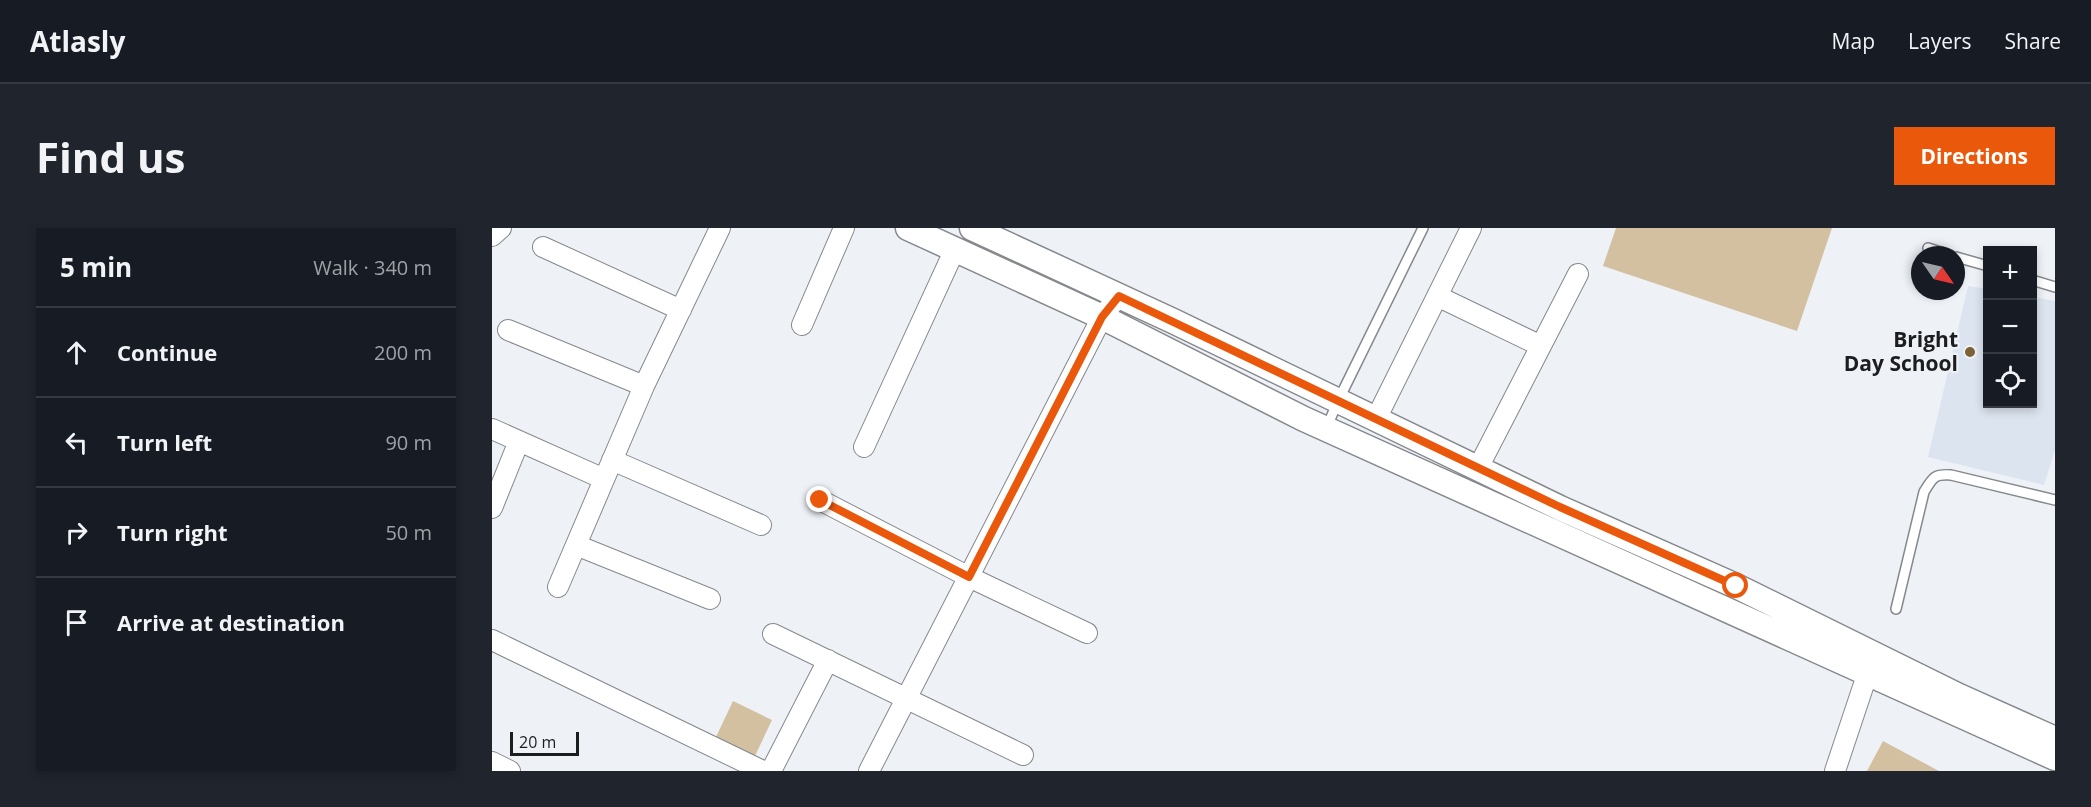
<!DOCTYPE html>
<html lang="en">
<head>
<meta charset="utf-8">
<style>
  :root { --surface:#171b24; --page:#20242c; --text:#f1f3f6; --muted:#9ea1a6; --line:#363941; --accent:#ea580c }
  body { margin:0; font-family:"Open Sans",sans-serif; background:var(--page); color:var(--text) }
  .controls { position:absolute; right:18px; top:18px; display:grid; overflow:hidden; border-radius:0px; box-shadow:0 3px 9px #0003 }
  .controls button { width:54px; height:54px; display:grid; place-items:center; padding:0; border:0; border-bottom:2px solid var(--line); background:var(--surface); color:var(--text); font:30px sans-serif }
  .compass { position:absolute; left:1419px; top:18px; width:54px; height:54px; border-radius:50%; background:var(--surface); box-shadow:0 3px 9px #0003; rotate:124deg }
  .scale { position:absolute; left:18px; bottom:15px; width:69px; box-sizing:border-box; padding-left:6px; border:3px solid #1c1d1f; border-top:0; font-size:16px; line-height:21px; white-space:nowrap; color:#1c1d1f; -webkit-text-stroke:4px #eef2f7; paint-order:stroke }
  .stop { position:absolute; width:18px; height:18px; margin:-14px; border:4px solid #ea580c; border-radius:50%; background:#fff }
  .stop.end { background:#ea580c; border-color:#fff; box-shadow:0 2px 6px #0008 }
  .list { margin:0; padding:0; list-style:none }
  h2 { display:flex; justify-content:space-between; align-items:center; height:78px; margin:0; padding:0 24px; font-size:26px }
  h2 small { font-size:20px; font-weight:400; color:var(--muted) }
  .list li { display:grid; grid-template-columns:39px 1fr auto; gap:18px; align-items:center; box-sizing:border-box; height:90px; padding:0 24px; border-top:2px solid var(--line) }
  .list b { display:block; font-size:22px; white-space:nowrap }
  .list em { font-size:20px; font-style:normal; color:var(--muted) }
  .icon { flex:none; width:33px; height:33px; fill:none; stroke:currentColor; stroke-width:2; stroke-linecap:round; stroke-linejoin:round }
  .map { position:relative; flex:none; width:1563px; height:543px; overflow:hidden; border-radius:0px }
  header { display:flex; align-items:center; gap:36px; box-sizing:border-box; height:84px; padding:0 30px; background:var(--surface); border-bottom:2px solid var(--line) }
  header strong { font-size:28px }
  nav { display:flex; gap:33px; margin-inline-start:auto; font-size:21px }
  .intro { display:flex; align-items:center; justify-content:space-between; box-sizing:border-box; height:144px; padding:0 36px }
  h1 { margin:0; font-size:42px }
  .button { padding:15px 27px; border-radius:0px; background:var(--accent); color:#fff; font-size:21px; font-weight:700 }
  main { display:flex; gap:36px; padding:0 36px }
  aside { flex:1; background:var(--surface); border-radius:0px; box-shadow:0 3px 9px #0003 }
  .map>svg:first-child { display:block }
</style>
</head>
<body>
<header>
<strong>Atlasly</strong>
<nav><a>Map</a><a>Layers</a><a>Share</a></nav>
</header>
<div class="intro"><h1>Find us</h1><a class="button">Directions</a></div>
<main>
<aside>
<h2>5 min<small>Walk · 340 m</small></h2>
<ul class="list">
<li><svg class="icon" aria-label="ahead" viewBox="0 0 24 24"><path d="M12 20V5M6 11l6-6 6 6"/></svg><div><b>Continue</b></div><em>200 m</em></li>
<li><svg class="icon" aria-label="left" viewBox="0 0 24 24"><path d="M17 20v-9H6M10 6l-5 5 5 5"/></svg><div><b>Turn left</b></div><em>90 m</em></li>
<li><svg class="icon" aria-label="right" viewBox="0 0 24 24"><path d="M7 20v-9h11M14 6l5 5-5 5"/></svg><div><b>Turn right</b></div><em>50 m</em></li>
<li><svg class="icon" aria-label="arrive" viewBox="0 0 24 24"><path d="M6 21V4h12l-3 4 3 4H6"/></svg><div><b>Arrive at destination</b></div></li>
</ul>
</aside>
<div class="map">
<svg width="1563" height="543" viewBox="0 0 1563 543">
  <rect width="100%" height="100%" fill="#eef2f7"/>
  <path fill="#dce4ef" d="M1476,58L1495,61L1496,176H1540L1541,69L1563,73V222L1552,257L1436,229Z"/>
  <path fill="#d3c0a1" d="M1124,0H1340L1305,103L1111,38Z
    M241,473L280,492L262,530L223,511Z
    M1391,513L1447,543H1375Z"/>
  <g fill="none" stroke-linecap="round" stroke-linejoin="round">
    <g stroke="#85888d" stroke-width="12">
      <path id="service" d="M1436,20L1458,27
        M1464,29L1496,38
        M1540,52L1563,59
        M834,201L846,173L931,0
        M1404,381L1432,264C1441,249 1442,246 1459,247L1563,272"/>
    </g>
    <g stroke="#85888d" stroke-width="22">
      <path id="minor" d="M0,8L9,0
        M51,19L189,82
        M945,68L1049,118
        M310,97L352,0
        M16,102L152,158
        M884,191L979,0
        M0,201L112,251
        M372,219L463,21
        M120,232L269,297
        M986,240L1086,46
        M328,272L477,349L595,405
        M0,280L27,213
        M84,317L218,371
        M66,359L152,158L228,0
        M281,406L531,527
        M0,412L271,543
        M0,534L18,543
        M279,543L336,432
        M377,543L610,89L627,67
        M1343,543L1380,432"/>
    </g>
    <g stroke="#85888d" stroke-width="27">
      <path id="tertiary" d="M416,0L610,89L812,191L1563,530
        M480,0L681,93L1068,280L1244,358L1467,468L1563,511"/>
    </g>
    <use href="#service" stroke="#fff" stroke-width="9"/>
    <use href="#minor" stroke="#fff" stroke-width="20"/>
    <use href="#tertiary" stroke="#fff" stroke-width="24"/>
  </g>
  <g fill="none" stroke-linecap="round" stroke-linejoin="round">
    <path stroke="#ea580c" stroke-width="8" d="M328,272L477,349L610,89L627,68L1068,279L1244,358"/>
  </g>
  <circle fill="#7d6235" stroke="#eef2f7" stroke-width="2" cx="1478" cy="124" r="6"/>
  <g text-anchor="middle" stroke-width="4.5" stroke-linejoin="round" paint-order="stroke">
    <g font-size="21" font-weight="bold" fill="#1c1d1f" stroke="#eef2f7" text-anchor="end">
      <text x="1466" y="119">Bright<tspan x="1466" dy="24">Day School</tspan></text>
    </g>
  </g>
</svg>
<div class="controls">
<button>+</button>
<button>−</button>
<button><svg class="icon" aria-label="locate" viewBox="0 0 24 24"><circle cx="12" cy="12" r="6"/><path d="M12 2v4M12 18v4M2 12h4M18 12h4"/></svg></button>
</div>
<svg class="compass" viewBox="-18 -18 36 36"><path d="M0-13l5 13h-10z" fill="#e53935"/><path d="M0 13l5-13h-10z" fill="#9ea1a6"/></svg>
<div class="scale">20 m</div>
<div class="stop" style="left:1244px;top:358px"></div>
<div class="stop end" style="left:328px;top:272px"></div>
</div>
</main>
</body>
</html>
